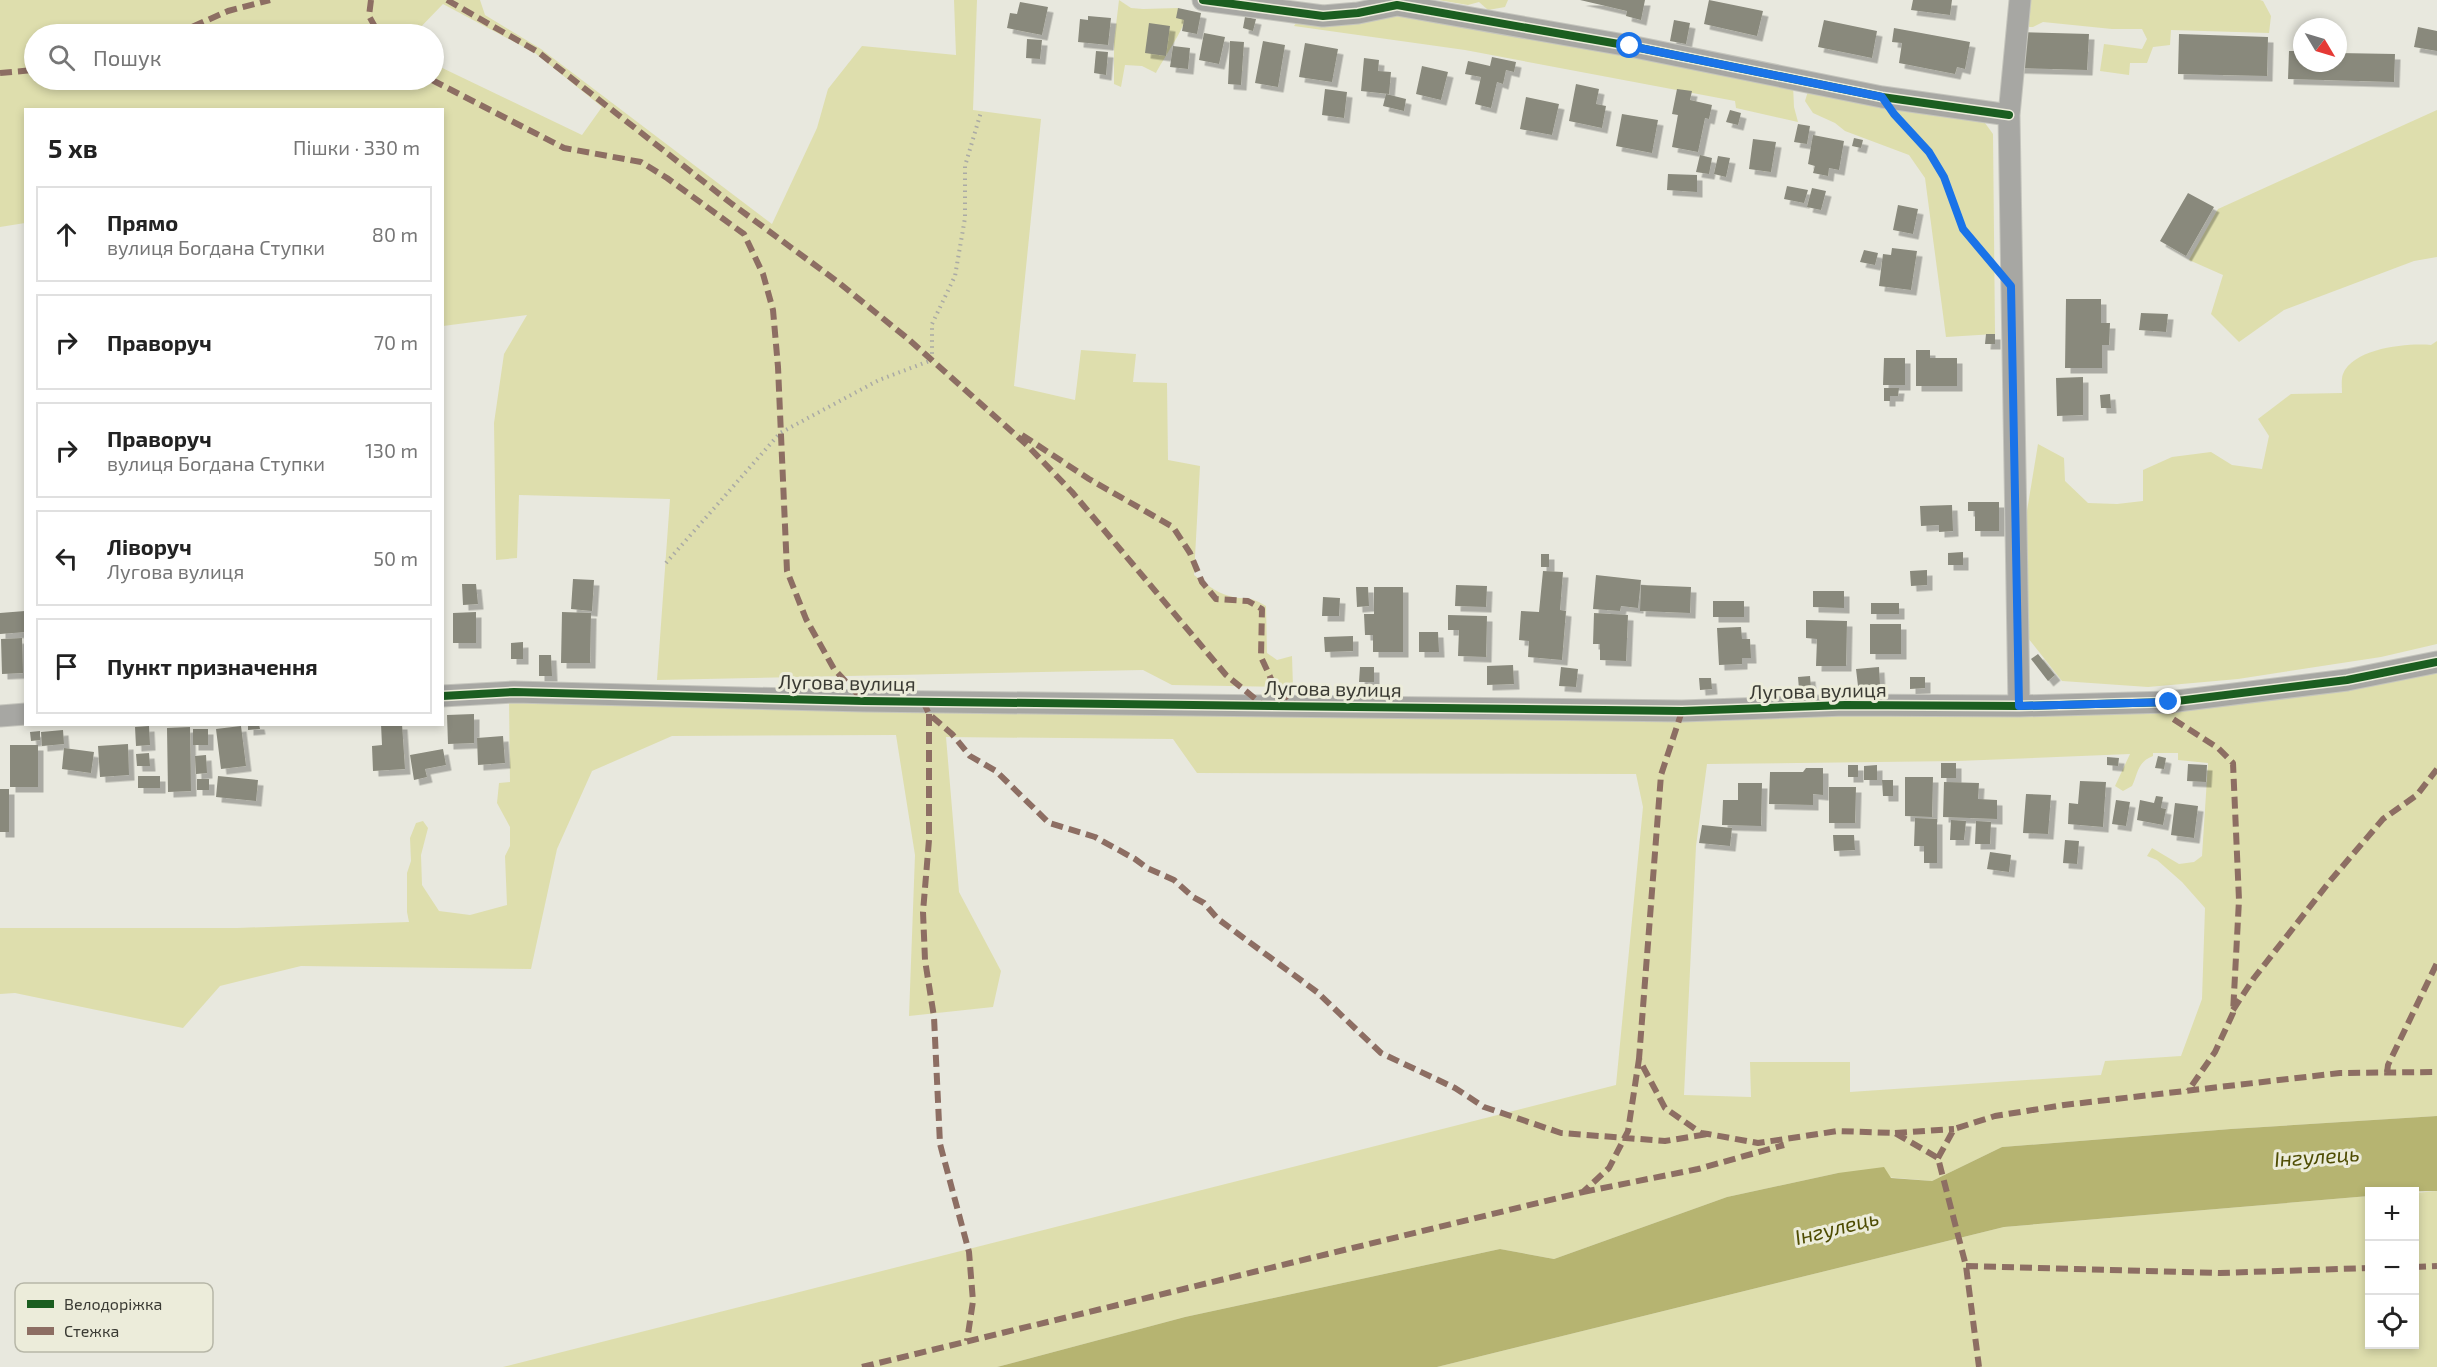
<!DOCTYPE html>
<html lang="uk">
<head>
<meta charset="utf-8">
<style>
  :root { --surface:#fff; --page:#f2f2f2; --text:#222; --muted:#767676; --line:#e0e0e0 }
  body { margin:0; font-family:"Exo 2",sans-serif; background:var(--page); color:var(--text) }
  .controls { position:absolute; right:18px; bottom:18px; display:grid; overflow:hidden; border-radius:0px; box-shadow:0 3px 9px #0003 }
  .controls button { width:54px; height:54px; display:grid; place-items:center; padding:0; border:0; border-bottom:2px solid var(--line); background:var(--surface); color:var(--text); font:30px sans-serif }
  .compass { position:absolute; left:2293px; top:18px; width:54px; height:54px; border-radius:50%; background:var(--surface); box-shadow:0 3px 9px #0003; rotate:128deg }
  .stop { position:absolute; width:18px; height:18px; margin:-14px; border:4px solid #1a73e8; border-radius:50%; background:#fff }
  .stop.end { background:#1a73e8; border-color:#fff; box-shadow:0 2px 6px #0008 }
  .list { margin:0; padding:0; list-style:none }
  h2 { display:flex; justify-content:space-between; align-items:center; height:78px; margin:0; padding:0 24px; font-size:26px }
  h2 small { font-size:20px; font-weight:400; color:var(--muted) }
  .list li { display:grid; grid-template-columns:39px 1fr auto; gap:18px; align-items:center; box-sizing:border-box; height:96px; margin:0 12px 12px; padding:0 12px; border:2px solid var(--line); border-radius:0px }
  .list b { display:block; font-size:22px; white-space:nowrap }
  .list p { margin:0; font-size:20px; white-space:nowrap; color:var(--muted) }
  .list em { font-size:20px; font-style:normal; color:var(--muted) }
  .icon { flex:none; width:33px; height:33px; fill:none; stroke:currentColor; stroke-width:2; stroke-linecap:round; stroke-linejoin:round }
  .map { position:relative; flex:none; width:2437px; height:1367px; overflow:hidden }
  .search { position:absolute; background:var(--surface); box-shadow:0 3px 9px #0003; left:24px; top:24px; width:420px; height:66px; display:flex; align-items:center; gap:15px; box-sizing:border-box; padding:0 21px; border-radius:33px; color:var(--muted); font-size:22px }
  .panel { position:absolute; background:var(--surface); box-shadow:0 3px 9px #0003; left:24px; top:108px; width:420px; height:618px; border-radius:0px }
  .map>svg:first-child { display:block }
</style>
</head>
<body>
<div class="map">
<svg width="2437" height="1367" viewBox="0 0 2437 1367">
  <defs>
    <filter id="shadow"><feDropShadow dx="5.5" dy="5.5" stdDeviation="0" flood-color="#0004"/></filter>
  </defs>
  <rect width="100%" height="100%" fill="#e8e8de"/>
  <path fill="#dedead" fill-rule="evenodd" d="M0,0H480L485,15L541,49L772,224L817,128L828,89L862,46L956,55L954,0H977L973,110L1041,119L1014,386L1075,400L1081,350L1136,354L1133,382L1167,383L1168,460L1200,466L1194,575C1205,583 1215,592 1229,596C1246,601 1246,594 1266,606L1267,653L1277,660L1292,656L1293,687L1172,685L1143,670L657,680L670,499L519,495L517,558L496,560L494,423L504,354L527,315L443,326L442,110H26L25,223L0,227ZM443,4L535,53L602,107L582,135L434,64V80H34V34H414Z
    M1119,0L1131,8L1143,9L1178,8C1180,13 1184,17 1184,22C1184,28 1161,63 1156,73L1142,66L1125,65L1121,87L1114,84V42Z
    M1438,0H1508L1505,7L1488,10L1479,2L1468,5Z
    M2029,0H2260L2263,1L2271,16L2269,33L2171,30L2170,45L2153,47L2147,63H2130L2129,75L2100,71L2104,44L2142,49L2147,39L2142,29H2112L2043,22L2033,27H2025Z
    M1407,9L1793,85L1794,107L1798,122L1736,108L1735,101L1465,50L1294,26L1298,20Z
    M1809,88L1972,114L1985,123L1993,134L1995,334L1946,337L1925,178L1909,155L1845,131L1835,123L1813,113L1805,101Z
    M2437,110V257L2414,261L2284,310L2239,342L2211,314L2223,275L2189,260L2218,209Z
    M2437,341V644L2381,657L2238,679L2148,687L2062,681L2028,638L2025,523L2038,444L2064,458L2065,481L2088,503L2117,504L2143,501V470L2172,457L2211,452L2232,465L2262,469L2269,436L2258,419L2291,394L2342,393C2342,388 2341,379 2343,374C2354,348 2407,343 2431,345Z
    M2437,668V1116L2231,1129L2002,1147L1932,1181L1838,1173L1727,1197L1554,1259L1500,1249L1185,1317L997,1367H503L1616,1085L1643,807L1636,774L1197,773L1173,739L946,737L959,892L1001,971L993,1007L909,1016L915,855L896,735L672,736L592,771L557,849L531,969L301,966L220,986L183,1028L15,993L0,994V928H237L409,922L407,912V873L411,861L410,838L416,823L423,821L428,828L421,855L422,885L439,911L470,915L507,905L505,856L510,846V827L497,803L499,783L510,782L509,699L2026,713ZM2153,753H2178V760L2208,763L2202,856L2194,862L2179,864L2152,848L2147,856L2157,860L2182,882L2205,908L2202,999L2181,1056L2105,1061L2101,1075L1850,1092V1062H1750L1751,1097L1684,1095L1696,846L1707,764L1958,761L2130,754L2115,786L2123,791L2132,786C2138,774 2137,762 2153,756Z
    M2437,1191V1367H1437L2004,1227L2369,1196L2370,1344H2414L2415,1193Z"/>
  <path fill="#b6b471" d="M2437,1116V1191L2370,1192L2369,1196L2004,1227L1437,1367H997L1185,1317L1500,1249L1554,1259L1727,1197L1838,1173L1884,1167L1891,1178L1932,1181L2002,1147L2231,1129Z"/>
  <path fill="#89897c" filter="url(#shadow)" d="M1580,0H1645L1641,20L1626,16L1627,11Z
    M1709,0L1763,11L1757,36L1704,24Z
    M1913,0H1952L1950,15L1911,10Z
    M1020,2L1048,7L1042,35L1007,28L1010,13L1017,14Z
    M1178,8L1201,13L1197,34L1182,31L1184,20L1176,18Z
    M1088,16L1111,18L1108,45L1078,42L1080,19L1088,20Z
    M1245,17L1256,19L1253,31L1243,28Z
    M1674,20L1690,23L1686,44L1670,41Z
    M1824,20L1877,31L1872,58L1818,47Z
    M1149,23L1170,26L1166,56L1145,53Z
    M2418,27L2437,31V51L2414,47Z
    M1894,28L1970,42L1965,69L1957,67L1955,74L1899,63L1902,43L1892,42Z
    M2019,32L2089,34L2087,70L2017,68Z
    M1204,33L1225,37L1219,64L1199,60Z
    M2179,34L2268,37L2267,76L2178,74Z
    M1027,39L1042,40L1040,59L1026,58Z
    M1230,41L1244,42L1241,85L1228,84Z
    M1263,41L1285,45L1278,87L1255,83Z
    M1305,43L1338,49L1332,82L1299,77Z
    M1173,46L1190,48L1188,69L1170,67Z
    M1096,51L1108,52L1106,75L1094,73Z
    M2289,51H2302V63H2338V53L2395,54L2394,82L2288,79Z
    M1492,57L1516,62L1514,72L1506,70L1503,84L1497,82L1491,108L1475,104L1481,77L1465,74L1468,61L1490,66Z
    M1364,58L1379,60L1378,71L1391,72L1389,94L1361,91Z
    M1422,66L1448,72L1441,100L1416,94Z
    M1576,84L1599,89L1596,104L1606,106L1602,128L1569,121Z
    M1325,89L1347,92L1344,118L1322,115Z
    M1677,89L1692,91L1690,100L1712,105L1709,119L1705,118L1698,152L1672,147L1678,115L1672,114Z
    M1386,94L1406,99L1404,111L1383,106Z
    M1526,97L1559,104L1552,135L1520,129Z
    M1730,110L1741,113L1738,125L1726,122Z
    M1622,114L1658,120L1652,153L1616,146Z
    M1798,124L1810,126L1807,144L1794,142Z
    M1813,135L1844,141L1839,170L1829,168L1828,176L1813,173L1815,166L1808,164Z
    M1854,138L1863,140L1861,148L1852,146Z
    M1753,139L1776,142L1771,172L1749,169Z
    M1700,155L1712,158L1709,174L1696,172Z
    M1718,156L1730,158L1726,177L1714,174Z
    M1668,174L1697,175V192L1667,190Z
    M1787,186L1808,190L1804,203L1784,199Z
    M1812,188L1826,191L1821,210L1807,207Z
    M2188,193L2214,207L2186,256L2160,241Z
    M1898,205L1918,209L1913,234L1893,230Z
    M1892,248L1917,251L1911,290L1879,286L1883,254L1891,255Z
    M1864,250L1878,253L1875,265L1860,262Z
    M2066,299H2101V323H2110L2109,345H2102V368H2065Z
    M2141,313L2168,314L2166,332L2139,330Z
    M1986,334H1995V344H1985Z
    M1916,350H1930V358H1957V386H1916Z
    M1884,358H1905V385H1883Z
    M2083,377V415L2057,416L2056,378Z
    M1884,388H1899L1898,396H1890V401H1884Z
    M2110,394L2111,408H2101L2100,395Z
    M1968,502H1999V531H1975V511H1968Z
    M1952,505L1953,531L1939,532V525L1921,526L1920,506Z
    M1963,552V565H1948V553Z
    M1541,554H1549V567H1541Z
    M1927,570V585L1911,586L1910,571Z
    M1543,571L1563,572L1560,610L1566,611L1562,660L1528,657L1529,641L1519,640L1521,611L1539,612Z
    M1596,575L1641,580L1638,608L1621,606L1620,611L1593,609Z
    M573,579L594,580L592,611L571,609Z
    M462,584H476L478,604L463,605Z
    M1456,585L1487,586L1486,607L1455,606Z
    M1641,585L1691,587L1690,613L1640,611Z
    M1356,587H1368L1369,606L1357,607Z
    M1374,587H1403V652H1373V635H1365L1364,614H1374Z
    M1813,591H1844V608L1813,607Z
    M1323,597L1340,598L1339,616H1322Z
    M1713,601H1744V617H1713Z
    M1871,603H1899V614H1871Z
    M25,611L26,632L0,634V613Z
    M476,612V643H453V613Z
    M562,612L591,613L590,663H561Z
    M1594,613L1628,615L1626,661L1600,660V644H1593Z
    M1448,615L1487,616L1486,657L1458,656L1459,630H1448Z
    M1806,620L1847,621L1846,666H1816L1817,639L1806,638Z
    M1870,624H1901V654H1870Z
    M1741,627L1742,639H1750L1751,658H1742V664L1719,665L1717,628Z
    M1419,632H1438L1439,652H1419Z
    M1353,636V651L1325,652L1324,637Z
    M22,638L23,673L2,674L1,639Z
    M523,642V659H511V643Z
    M2038,654L2055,675L2048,681L2031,659Z
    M539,655H551L552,676H539Z
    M1513,665L1514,684L1487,685V666Z
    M1360,667H1374V682H1359Z
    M1561,667L1578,669L1576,687L1559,686Z
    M1879,667L1880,685L1858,686L1856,669Z
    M1810,676L1811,688L1799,689L1798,677Z
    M1910,677H1925V688L1910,689Z
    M1699,678H1711L1712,689L1700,690Z
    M474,714V743L448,744L447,715Z
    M248,724H259L260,729L248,730Z
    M381,724H402L405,769L373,771L372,746L382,745Z
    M149,726L150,745L136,746L135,727Z
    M241,726L246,766L221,769L216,729Z
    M190,727L191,791L168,792L167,728Z
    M193,729H208V745H193Z
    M63,730L64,744L42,746L41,732Z
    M40,731V740L31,741L30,732Z
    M503,736L505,763L478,765L477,738Z
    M128,744L129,775L100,777L98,746Z
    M10,745H38V787H10Z
    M64,748L94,752L91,773L62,769Z
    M443,749L446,765L425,769L427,777L414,780L410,755Z
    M149,753L150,766H137L136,754Z
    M206,755L207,773L196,774L195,756Z
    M2158,756L2166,758L2164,769L2155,768Z
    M2107,757L2119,758L2118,766L2107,765Z
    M1941,763H1956V778H1941Z
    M2188,764L2207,765L2206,782L2187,781Z
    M1848,765H1858V777H1848Z
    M1877,765V780H1864V766Z
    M1806,768H1823V795L1813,794V805L1769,804L1770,772H1803Z
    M138,776H160V788H138Z
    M218,776L258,780L256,801L216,797Z
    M1905,777H1933L1932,817L1905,816Z
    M197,779H209V790H197Z
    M1882,780H1893V796H1883Z
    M2080,781L2106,782L2103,827L2068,824L2069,803L2078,804Z
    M1944,782L1979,783L1978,799L1997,800V819L1943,817Z
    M1738,783H1762L1761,826L1722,825L1723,800H1738Z
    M1829,787H1856L1855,823H1829Z
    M0,789H9V832H0Z
    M2026,794L2051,795L2048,834L2023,833Z
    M2156,796L2163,797L2161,808L2166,809L2163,825L2137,820L2140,800L2154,803Z
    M2116,800L2130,802L2126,826L2112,824Z
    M2175,803L2198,806L2194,838L2171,835Z
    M1915,818L1937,819V863H1924V846H1914Z
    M1951,820L1966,821L1964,840H1950Z
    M1976,821L1991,822L1990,844H1975Z
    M1702,825L1732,828L1730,846L1699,843Z
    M1833,835H1854L1855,850L1834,851Z
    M2065,840L2079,841L2077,864L2063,863Z
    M1990,852L2011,855L2009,872L1987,869Z"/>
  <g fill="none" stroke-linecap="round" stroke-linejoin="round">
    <g stroke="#c5c5bd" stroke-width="23">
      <path id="street" d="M1203,0L1323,16L1358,13L1397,5L1630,46L1882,97L2009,115
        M442,696L514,692L864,701L1682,711L1845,705L2019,706L2169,702L2347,680L2437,662
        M2019,706L2009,115L2020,0
        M0,716L26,714"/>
    </g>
    <path stroke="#aaaaa5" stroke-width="4" stroke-dasharray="1.5 4.5" stroke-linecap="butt" d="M1901,121L1929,152L1944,177L1963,229L1991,262
      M666,563L780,433L879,380L932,360V324L955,276L965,218V166L981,112"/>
    <use href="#street" stroke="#a7a7a3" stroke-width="21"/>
    <path stroke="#8d6e63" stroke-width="6" stroke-dasharray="12 6" stroke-linecap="butt" d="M371,0L369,16L379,34
      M447,0L538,52L732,204L838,282L907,338L1027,445L1072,492L1226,675L1263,705
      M176,34L228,11L270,0
      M0,73L34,70
      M432,80L564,148L641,162L667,178L744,234L763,274L773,310L778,367L787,571L806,619L834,669L864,701
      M1022,435L1089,479L1173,527L1190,553L1202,582L1216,599L1248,601L1262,609L1261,657L1272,681L1295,705
      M923,701L929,714L952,734L970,756L996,771L1049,823L1095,837L1135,859L1147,868L1174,880L1193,897L1204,903L1218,919L1317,992L1381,1053L1455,1088L1484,1107L1561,1133L1665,1141L1708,1134
      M2169,702L2173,719L2218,748L2233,763L2239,900L2233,1013L2215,1052L2188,1091
      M1682,711L1661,775L1639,1059L1665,1108L1701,1133L1708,1134L1758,1143L1838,1131L1895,1133L1938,1158L1966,1266L1979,1367
      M929,714V840L923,912L925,960L934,1017L940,1144L969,1252L973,1301L967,1341
      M2233,1010L2254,978L2330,881L2383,819L2417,795L2437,769
      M2387,1073L2388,1065L2437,963
      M1895,1133L1954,1129
      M1938,1158L1954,1129L1995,1116L2064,1105L2340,1073L2437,1072
      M1583,1192L1698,1169L1784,1145
      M1966,1266L2220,1273L2370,1268
      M2414,1267L2437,1266
      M862,1367L1583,1192L1609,1168L1628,1131L1639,1059"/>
    <g stroke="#ececda" stroke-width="11">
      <path id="cycleway" d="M1203,0L1323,16L1358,13L1397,5L1630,46L1882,97L2009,115
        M442,696L514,692L864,701L1682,711L1845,705L2019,706L2169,702L2347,680L2437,662"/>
    </g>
    <use href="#cycleway" stroke="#1b5e20" stroke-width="8"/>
  </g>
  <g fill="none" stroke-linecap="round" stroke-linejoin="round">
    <path stroke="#1a73e8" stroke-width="8" d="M1630,46L1882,97L1894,114L1929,152L1944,177L1963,229L2011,286L2019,706L2169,702"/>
  </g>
  <g text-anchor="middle" stroke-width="6" stroke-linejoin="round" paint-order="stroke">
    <g font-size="20" fill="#3b3b34" stroke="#ececda">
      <text transform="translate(847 683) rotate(1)" y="7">Лугова вулиця</text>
      <text transform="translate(1333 689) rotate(1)" y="7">Лугова вулиця</text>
      <text transform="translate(1818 691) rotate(-1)" y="7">Лугова вулиця</text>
    </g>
    <g font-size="21" font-style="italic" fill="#4e4c02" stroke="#ececda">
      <text transform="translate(2317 1157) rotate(-4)" y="7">Інгулець</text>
      <text transform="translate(1837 1228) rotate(-14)" y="7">Інгулець</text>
    </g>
  </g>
  <rect x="15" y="1283" width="198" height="69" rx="9" fill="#ececda" stroke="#b7b7a8" stroke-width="1.5"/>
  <rect x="27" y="1300" width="27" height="8" fill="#1b5e20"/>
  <rect x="27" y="1327" width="27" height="8" fill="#8d6e63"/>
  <g font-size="16" fill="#3b3b34">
    <text x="64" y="1310">Велодоріжка</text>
    <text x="64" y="1337">Стежка</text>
  </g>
</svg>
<div class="controls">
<button>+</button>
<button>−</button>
<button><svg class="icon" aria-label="locate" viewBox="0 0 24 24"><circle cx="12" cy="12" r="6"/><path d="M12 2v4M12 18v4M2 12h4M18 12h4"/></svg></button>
</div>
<svg class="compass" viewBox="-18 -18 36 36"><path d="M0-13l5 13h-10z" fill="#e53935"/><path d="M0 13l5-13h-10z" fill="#767676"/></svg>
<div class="stop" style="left:1630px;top:46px"></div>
<div class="stop end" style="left:2169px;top:702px"></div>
<div class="search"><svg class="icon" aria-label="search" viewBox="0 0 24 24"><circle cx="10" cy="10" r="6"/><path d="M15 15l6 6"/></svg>Пошук</div>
<section class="panel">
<h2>5 хв<small>Пішки · 330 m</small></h2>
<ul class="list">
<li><svg class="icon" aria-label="ahead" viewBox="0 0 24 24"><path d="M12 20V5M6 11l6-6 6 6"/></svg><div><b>Прямо</b><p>вулиця Богдана Ступки</p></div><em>80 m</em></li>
<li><svg class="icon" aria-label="right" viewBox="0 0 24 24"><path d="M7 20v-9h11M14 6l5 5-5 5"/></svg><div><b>Праворуч</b></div><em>70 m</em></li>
<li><svg class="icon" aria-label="right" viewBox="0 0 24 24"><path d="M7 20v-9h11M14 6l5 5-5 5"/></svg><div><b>Праворуч</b><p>вулиця Богдана Ступки</p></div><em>130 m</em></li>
<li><svg class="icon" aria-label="left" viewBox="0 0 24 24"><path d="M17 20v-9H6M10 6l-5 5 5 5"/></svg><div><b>Ліворуч</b><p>Лугова вулиця</p></div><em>50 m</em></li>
<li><svg class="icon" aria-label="arrive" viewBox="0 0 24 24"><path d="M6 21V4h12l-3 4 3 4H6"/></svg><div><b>Пункт призначення</b></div></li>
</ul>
</section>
</div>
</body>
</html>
